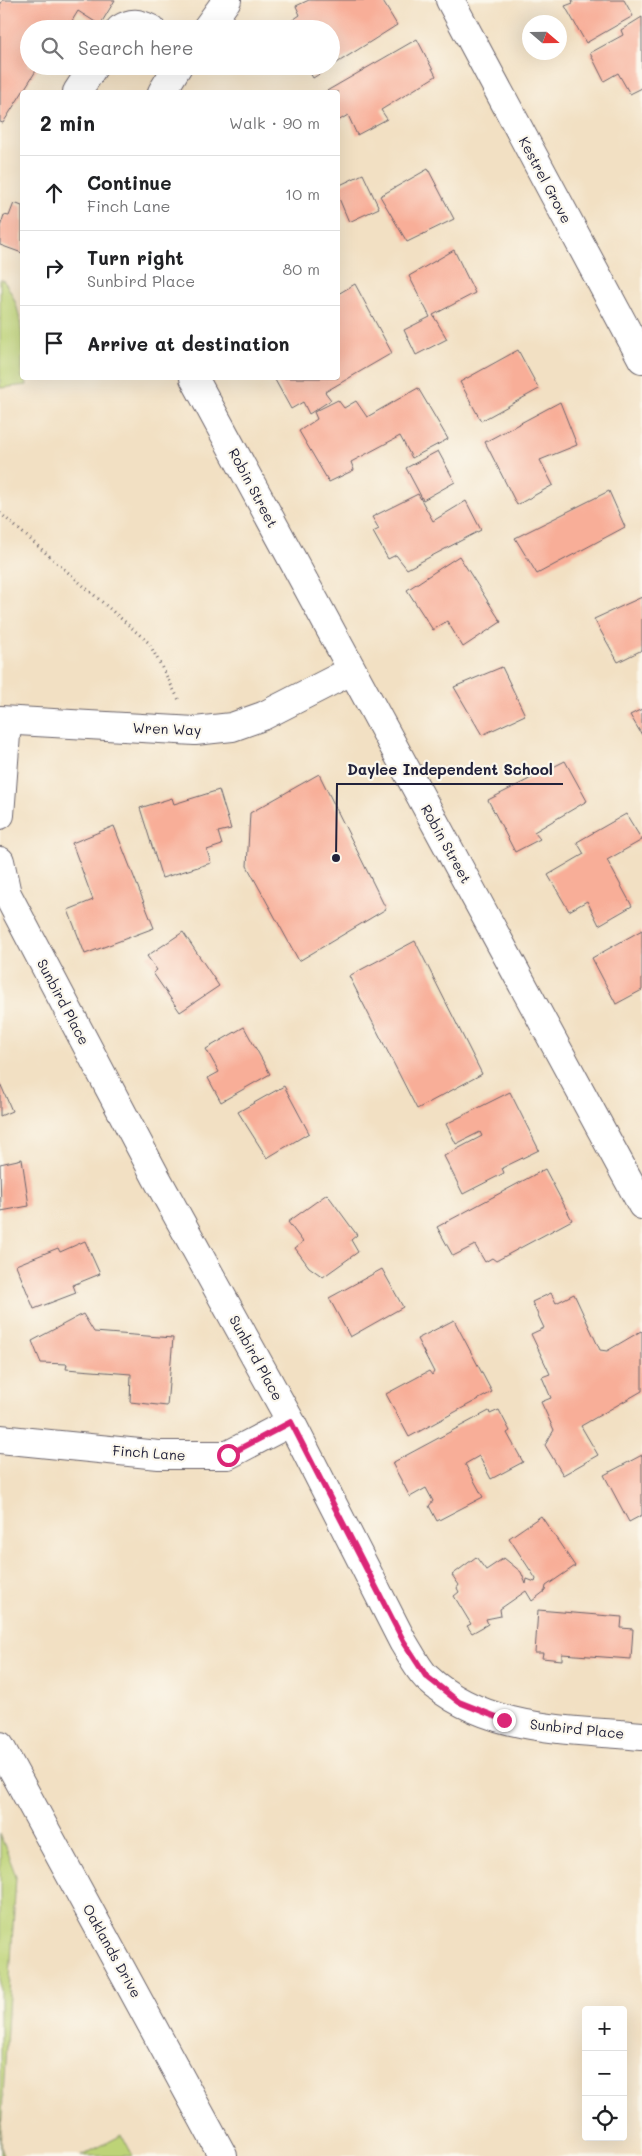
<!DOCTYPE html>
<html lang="en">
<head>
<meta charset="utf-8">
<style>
  :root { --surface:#fff; --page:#f2f2f2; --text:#202124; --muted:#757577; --line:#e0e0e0 }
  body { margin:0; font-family:Mali,sans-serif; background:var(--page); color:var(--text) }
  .controls { position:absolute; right:15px; bottom:15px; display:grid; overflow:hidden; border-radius:5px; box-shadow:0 5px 20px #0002 }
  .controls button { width:45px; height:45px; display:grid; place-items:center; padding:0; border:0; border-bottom:1px solid var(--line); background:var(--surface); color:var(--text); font:25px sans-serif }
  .compass { position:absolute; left:522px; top:15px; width:45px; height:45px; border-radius:50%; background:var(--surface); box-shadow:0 5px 20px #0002; rotate:110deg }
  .stop { position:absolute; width:15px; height:15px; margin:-11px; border:4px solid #db2777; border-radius:50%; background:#fff }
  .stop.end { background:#db2777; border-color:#fff; box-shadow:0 1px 5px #0008 }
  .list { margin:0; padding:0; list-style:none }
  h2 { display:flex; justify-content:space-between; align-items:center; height:65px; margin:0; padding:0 20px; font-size:21px }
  h2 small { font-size:16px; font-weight:400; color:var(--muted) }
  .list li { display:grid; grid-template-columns:32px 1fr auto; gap:15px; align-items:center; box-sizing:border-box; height:75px; padding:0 20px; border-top:1px solid var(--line) }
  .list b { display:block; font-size:19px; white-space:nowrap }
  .list p { margin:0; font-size:16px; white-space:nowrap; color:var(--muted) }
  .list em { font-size:16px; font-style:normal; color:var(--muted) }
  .icon { flex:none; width:28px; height:28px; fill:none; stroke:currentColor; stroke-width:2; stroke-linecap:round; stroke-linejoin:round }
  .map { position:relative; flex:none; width:642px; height:2156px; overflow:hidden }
  .search { position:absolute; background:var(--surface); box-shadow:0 5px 20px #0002; left:20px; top:20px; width:320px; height:55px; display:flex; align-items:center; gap:12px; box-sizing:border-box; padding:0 18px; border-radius:28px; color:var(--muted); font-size:19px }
  .panel { position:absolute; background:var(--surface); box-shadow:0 5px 20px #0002; left:20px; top:90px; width:320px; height:290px; border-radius:5px }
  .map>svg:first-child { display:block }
</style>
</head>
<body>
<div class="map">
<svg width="642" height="2156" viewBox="0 0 642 2156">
  <rect width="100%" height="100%" fill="#fbf7ec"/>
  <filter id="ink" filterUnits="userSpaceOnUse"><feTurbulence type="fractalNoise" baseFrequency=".02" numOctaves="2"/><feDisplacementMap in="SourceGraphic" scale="10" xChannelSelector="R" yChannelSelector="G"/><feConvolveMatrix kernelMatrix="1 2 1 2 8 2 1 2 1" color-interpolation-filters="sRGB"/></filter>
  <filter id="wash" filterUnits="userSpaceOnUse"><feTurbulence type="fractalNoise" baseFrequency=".0096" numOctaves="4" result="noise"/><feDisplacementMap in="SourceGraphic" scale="20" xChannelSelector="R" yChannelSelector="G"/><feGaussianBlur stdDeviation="1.12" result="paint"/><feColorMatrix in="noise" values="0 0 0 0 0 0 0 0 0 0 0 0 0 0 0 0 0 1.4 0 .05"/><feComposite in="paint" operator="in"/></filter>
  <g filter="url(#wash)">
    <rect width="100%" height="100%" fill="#f2e0c3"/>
    <path fill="#bdd377" stroke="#707a59" d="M0,280H3C25,308 22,343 22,378H26L27,385L0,388Z
      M0,1834L16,1876L0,2147L3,2156H0Z
      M122,2135L133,2156H81Z"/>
    <g id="blocks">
      <path fill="#f8ae98" d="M3,0H115L100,25L78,11L67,29H29V66H39L3,123L0,122V5Z
        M309,0H382L397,25L313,78L306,66H331V29H285L284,26L300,15L296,6Z
        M572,0H624L633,16L586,43L565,6L573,3Z
        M642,17V88L630,94L618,73L604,81L590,53L623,35L621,30Z
        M417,39L436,76L381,110L387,119L357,135L348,115L338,121V92H325Z
        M428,169L454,219L407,242L380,196Z
        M363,174L379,208L349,222L338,196V186Z
        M14,203L22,206V253L0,245V227L4,215L9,216Z
        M454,250L475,293L433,315L447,339L416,355L404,330L430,317L409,276Z
        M355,284L392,353L325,392L331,400L309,414L303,402L291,409L274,378H338V294Z
        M518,350L539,389L481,421L460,382Z
        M418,388L448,439L412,458L400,436L351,462L354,470L329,482L299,431L317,419L314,412L338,400L344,408L356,401L367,417Z
        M560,402L577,445L540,460L553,485L517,505L485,442Z
        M438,451L455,482L423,500L406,468Z
        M609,491L625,527L537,574L515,538Z
        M418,494L433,521L466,501L481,530L407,569L396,555L388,559L373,532L379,529L372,517Z
        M459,556L501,622L463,647L447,621L433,630L407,590Z
        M642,597V650L618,662L594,619Z
        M502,667L525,715L482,735L454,687Z
        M642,709V735L630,715Z
        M565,761L587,801L534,832L540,839L515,852L488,800Z
        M319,774L386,909L299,961L247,866L250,813Z
        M219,790L231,829L218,832L222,845L207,850L211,863L162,878L140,808L172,798L174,804Z
        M626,814L642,840L607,860L632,906L599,925L587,901L569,911L548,875L584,854L577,842Z
        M114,826L154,928L85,954L68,910L93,900L72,843Z
        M642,930V990L616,1004L592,958Z
        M183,932L219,986L180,1012L153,973L157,970L147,956Z
        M415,941L482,1074L417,1109L349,976Z
        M244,1027L270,1074L221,1102L208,1078L219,1072L206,1049Z
        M0,1083L12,1111L0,1116Z
        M284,1086L309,1133L267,1158L238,1112Z
        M510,1092L539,1150L502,1168L504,1173L463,1194L444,1156L482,1136L480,1132L456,1144L446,1124Z
        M22,1159L29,1206L1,1211L0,1164Z
        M545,1169L572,1220L496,1261L492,1258L485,1262L475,1245L453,1256L437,1227Z
        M327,1194L357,1235L351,1240L358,1252L323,1277L309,1267L295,1248L303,1242L288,1222Z
        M85,1241L100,1274L73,1285L76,1293L34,1309L16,1265L58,1248L60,1252Z
        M382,1269L403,1307L350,1337L329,1298Z
        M551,1293L556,1303L574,1294L600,1350L607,1351L641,1331L642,1332V1391L581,1426L598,1455L563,1475L545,1445L554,1430L541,1402L551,1398L542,1377L550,1374L531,1334L544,1328L532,1302Z
        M83,1314L94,1332L173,1338L167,1406L130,1402L131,1374L66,1369L67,1364L41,1363L32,1341Z
        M454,1320L492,1392L409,1437L386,1394L429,1371L432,1375L434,1372L417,1339Z
        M499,1410L510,1431L507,1433L523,1462L491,1479L479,1456L465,1464L483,1497L437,1521L429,1506L433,1501L426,1488L410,1497L392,1463L489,1411L490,1414Z
        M642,1455V1515L629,1522L604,1475Z
        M541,1516L575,1566L546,1586L545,1591L532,1601L526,1591L500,1609L501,1616L486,1619L488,1624L472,1633L467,1626L471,1624L454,1596L459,1592L457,1588L459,1585L452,1575L476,1557L486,1570L504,1558L521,1572L526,1584L527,1579L535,1582L536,1579L509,1538Z
        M538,1610L622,1617L621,1628L633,1629L631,1659L562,1654V1660L542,1658L543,1653H535Z"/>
    </g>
  </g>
  <g filter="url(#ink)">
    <use href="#blocks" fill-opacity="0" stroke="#6b646b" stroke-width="1"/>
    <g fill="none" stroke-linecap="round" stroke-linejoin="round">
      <g stroke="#6b646b" stroke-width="30">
        <path id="minor" d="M450,0L642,359
          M120,29C132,21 138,23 151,29
          M206,29L227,0
          M77,92L94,66
          M162,92L178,66
          M194,378L642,1205
          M0,720L195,731L232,727L263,716L351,671
          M0,815L7,721
          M0,861L7,894L156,1177L291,1422L403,1642C410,1653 417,1668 426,1677C484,1732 568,1729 642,1736
          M0,1439L159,1455H228L291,1422
          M0,1746L223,2156"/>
      </g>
      <path stroke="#6b646b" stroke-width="3" stroke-dasharray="1 4" stroke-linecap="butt" d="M0,513L149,643L179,700"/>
      <use href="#minor" stroke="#fff" stroke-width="28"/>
    </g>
  </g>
  <g fill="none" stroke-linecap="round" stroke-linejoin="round" filter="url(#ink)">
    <path stroke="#db2777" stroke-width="6" d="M228,1455L291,1422L404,1642L426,1676L459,1702L504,1720"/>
  </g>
  <g text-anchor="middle" stroke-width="4.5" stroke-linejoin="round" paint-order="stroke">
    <g font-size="14" fill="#22223b" stroke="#fbf7ec">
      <text transform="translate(545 180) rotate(62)" y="5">Kestrel Grove</text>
      <text transform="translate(253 488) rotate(62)" y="5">Robin Street</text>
      <text transform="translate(167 729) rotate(2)" y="5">Wren Way</text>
      <text transform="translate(446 844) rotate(61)" y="5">Robin Street</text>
      <text transform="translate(63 1002) rotate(62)" y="5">Sunbird Place</text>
      <text transform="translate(256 1358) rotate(61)" y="5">Sunbird Place</text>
      <text transform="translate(149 1453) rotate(4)" y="5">Finch Lane</text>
      <text transform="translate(577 1729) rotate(6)" y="5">Sunbird Place</text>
      <text transform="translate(112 1951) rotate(61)" y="5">Oaklands Drive</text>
    </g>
  </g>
  <path fill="none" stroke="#22223b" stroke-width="2" d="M336 858L337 784H563"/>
  <circle fill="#22223b" stroke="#fbf7ec" stroke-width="2" cx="336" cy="858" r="5"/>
  <g font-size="15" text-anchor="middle" font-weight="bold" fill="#22223b" stroke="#fbf7ec" stroke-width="4.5" stroke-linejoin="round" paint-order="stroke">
    <text x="450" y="775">Daylee Independent School</text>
  </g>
</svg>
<div class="controls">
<button>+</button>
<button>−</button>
<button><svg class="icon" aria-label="locate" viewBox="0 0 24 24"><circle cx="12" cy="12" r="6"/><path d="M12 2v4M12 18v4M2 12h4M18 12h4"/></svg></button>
</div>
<svg class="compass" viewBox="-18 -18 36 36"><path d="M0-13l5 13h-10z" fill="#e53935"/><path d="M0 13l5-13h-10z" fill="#757577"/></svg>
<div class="stop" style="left:228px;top:1455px"></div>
<div class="stop end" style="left:504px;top:1720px"></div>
<div class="search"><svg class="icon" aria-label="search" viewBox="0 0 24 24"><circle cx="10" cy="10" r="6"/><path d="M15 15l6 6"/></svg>Search here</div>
<section class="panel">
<h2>2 min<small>Walk · 90 m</small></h2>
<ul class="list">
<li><svg class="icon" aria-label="ahead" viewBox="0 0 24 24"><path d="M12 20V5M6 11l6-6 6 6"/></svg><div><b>Continue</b><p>Finch Lane</p></div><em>10 m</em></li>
<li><svg class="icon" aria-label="right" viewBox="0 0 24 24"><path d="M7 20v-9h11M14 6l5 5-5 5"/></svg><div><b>Turn right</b><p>Sunbird Place</p></div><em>80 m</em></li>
<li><svg class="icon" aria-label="arrive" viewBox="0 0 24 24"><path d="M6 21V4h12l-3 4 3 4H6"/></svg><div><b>Arrive at destination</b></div></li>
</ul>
</section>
</div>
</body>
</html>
